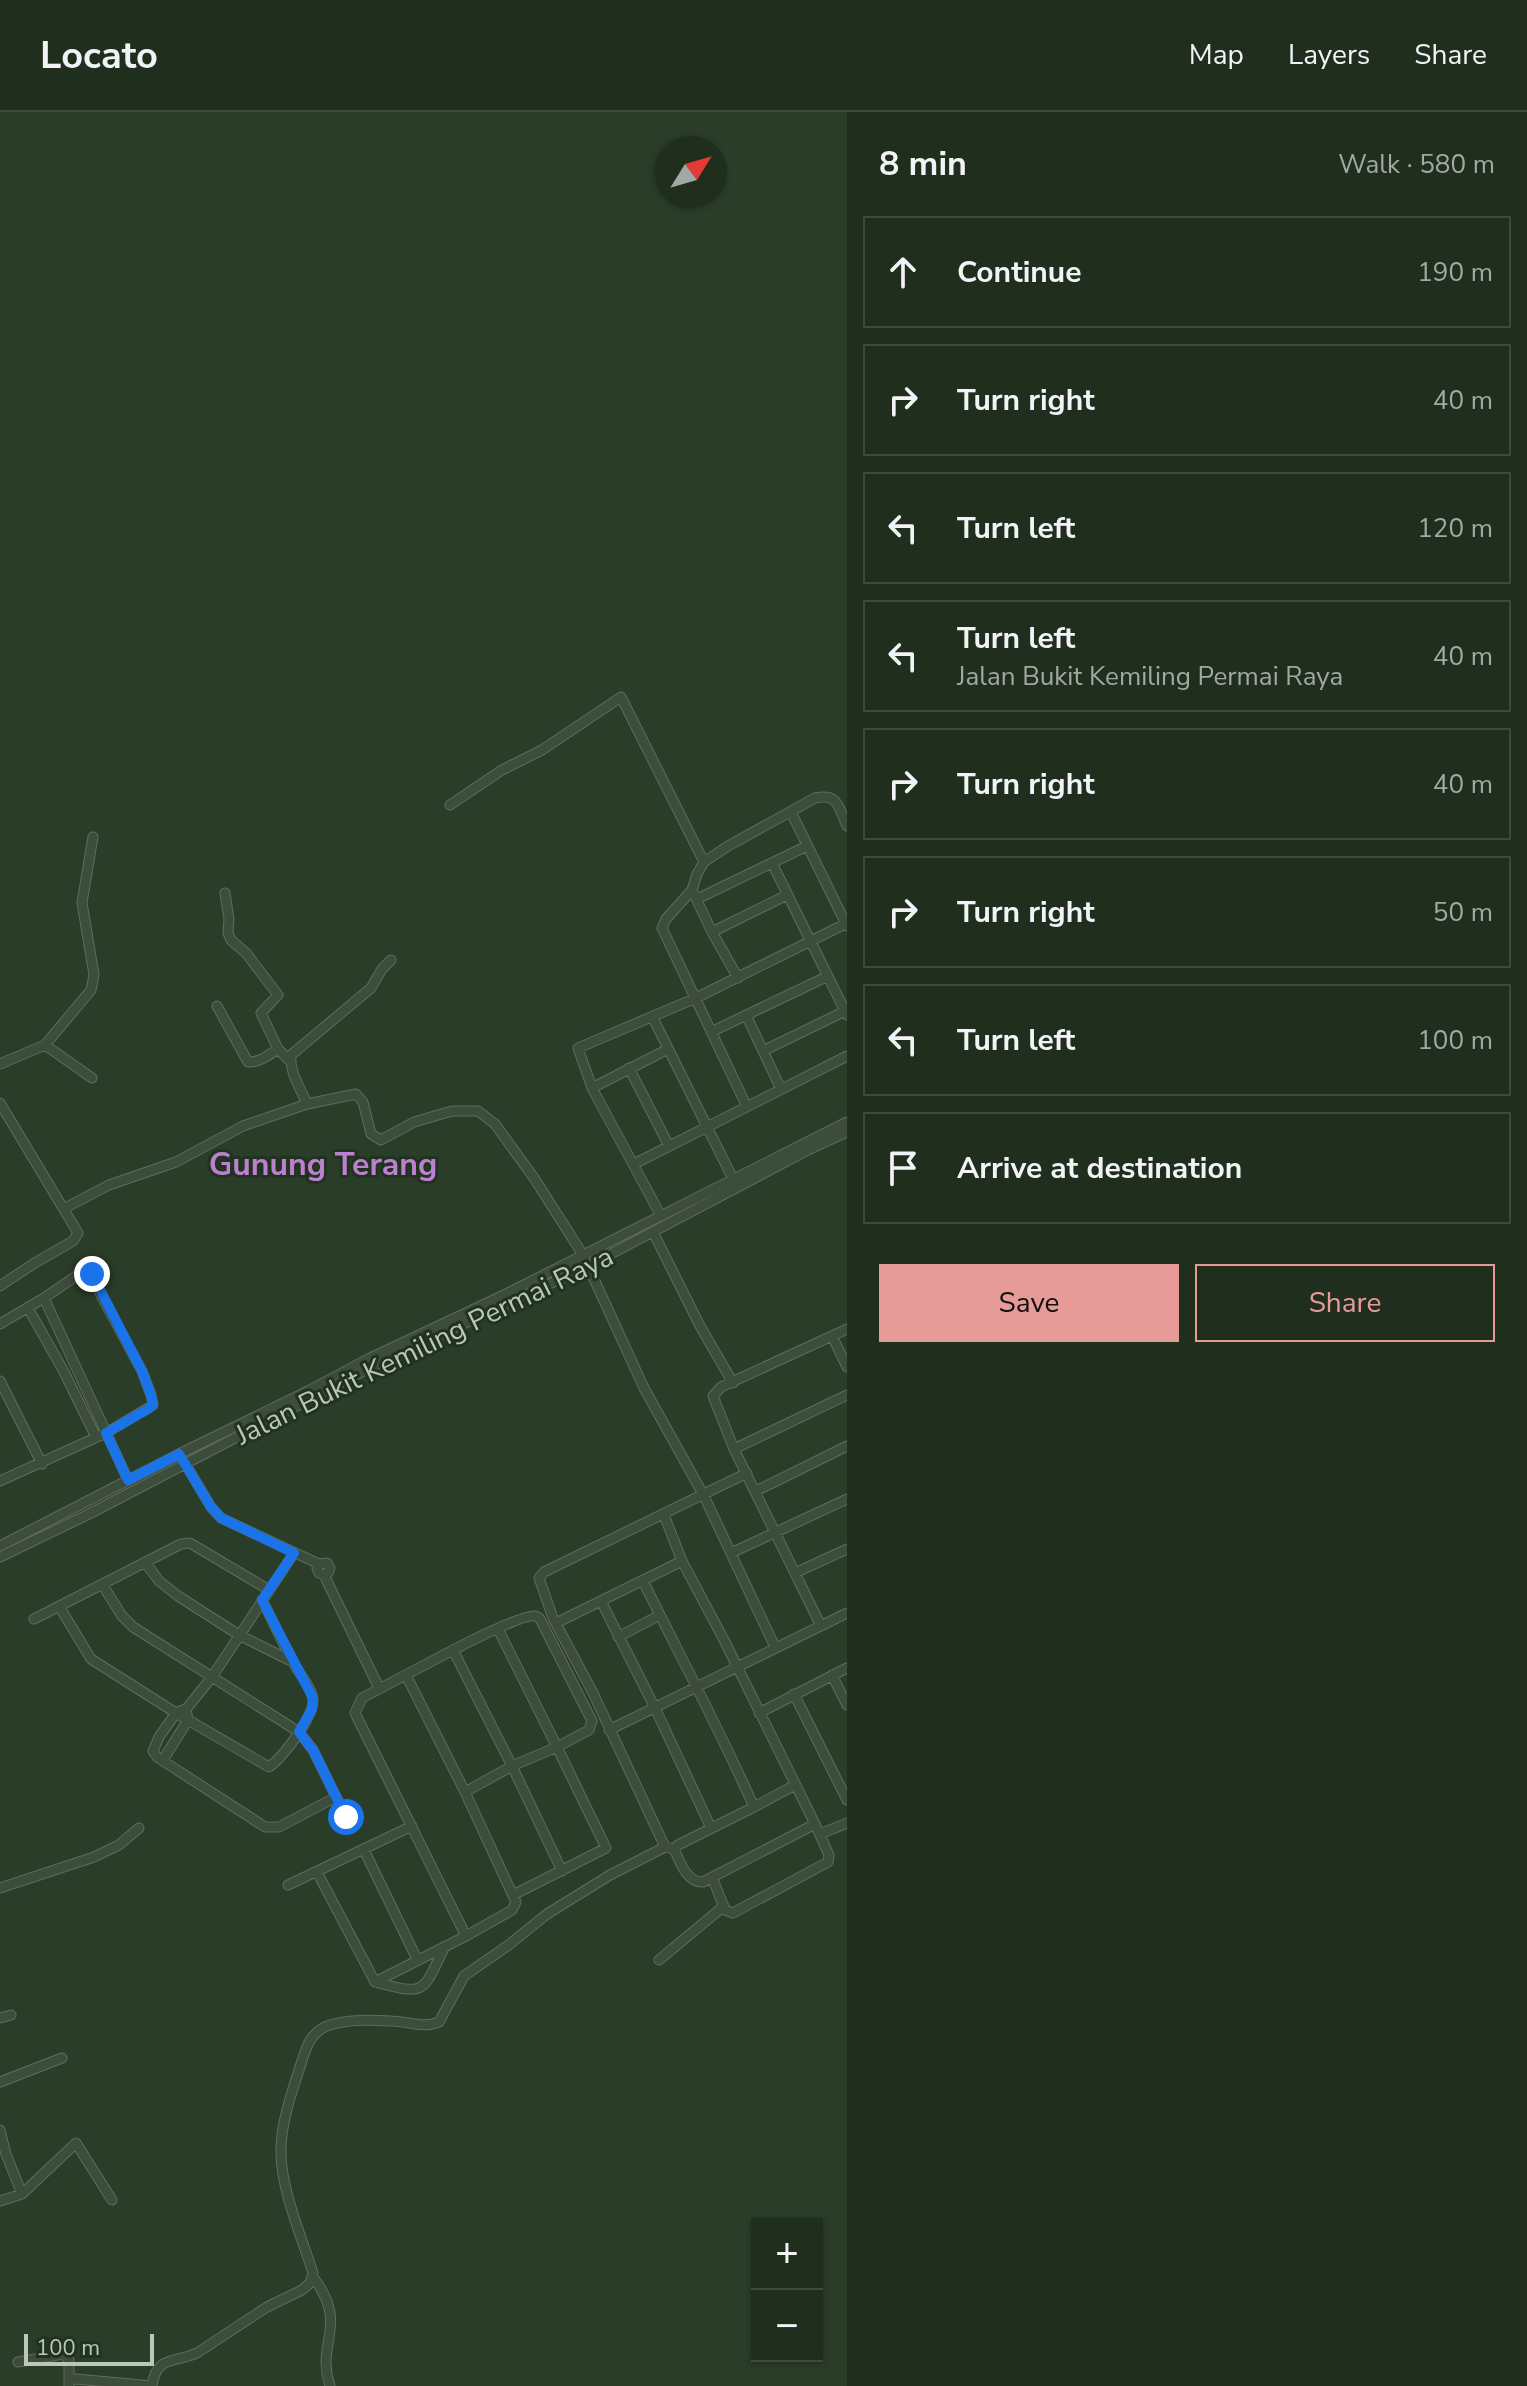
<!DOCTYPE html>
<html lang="en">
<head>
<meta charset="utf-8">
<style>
  :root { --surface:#202e1e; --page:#2d3a2b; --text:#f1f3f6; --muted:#a2a8a4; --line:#3d4a3c; --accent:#e69b98 }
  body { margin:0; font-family:"Nunito Sans",sans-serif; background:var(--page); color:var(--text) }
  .controls { position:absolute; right:24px; bottom:24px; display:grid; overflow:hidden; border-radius:0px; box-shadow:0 2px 6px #0004 }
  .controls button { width:72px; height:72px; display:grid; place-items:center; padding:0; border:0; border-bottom:2px solid var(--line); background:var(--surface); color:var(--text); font:40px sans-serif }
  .compass { position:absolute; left:655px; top:24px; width:72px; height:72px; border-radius:50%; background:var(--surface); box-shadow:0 2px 6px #0004; rotate:53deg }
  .scale { position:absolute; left:24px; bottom:20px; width:130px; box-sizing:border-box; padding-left:8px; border:4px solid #b9c8b8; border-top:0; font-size:22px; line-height:28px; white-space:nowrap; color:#b9c8b8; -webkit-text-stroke:6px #223221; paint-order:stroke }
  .stop { position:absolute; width:24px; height:24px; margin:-18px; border:6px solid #1a73e8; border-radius:50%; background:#fff }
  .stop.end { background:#1a73e8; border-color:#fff; box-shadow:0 2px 8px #0008 }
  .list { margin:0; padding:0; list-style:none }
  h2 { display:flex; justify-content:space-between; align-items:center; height:104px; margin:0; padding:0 32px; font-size:34px }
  h2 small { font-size:26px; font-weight:400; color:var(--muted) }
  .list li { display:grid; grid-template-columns:52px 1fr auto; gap:24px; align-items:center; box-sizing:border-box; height:112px; margin:0 16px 16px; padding:0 16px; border:2px solid var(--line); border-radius:0px }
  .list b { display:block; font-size:30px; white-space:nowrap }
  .list p { margin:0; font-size:26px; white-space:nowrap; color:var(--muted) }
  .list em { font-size:26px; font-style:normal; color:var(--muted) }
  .actions { display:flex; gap:16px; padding:24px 32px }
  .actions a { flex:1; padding:18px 0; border:2px solid var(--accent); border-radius:0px; text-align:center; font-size:28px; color:var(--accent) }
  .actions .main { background:var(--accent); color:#111 }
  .icon { flex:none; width:44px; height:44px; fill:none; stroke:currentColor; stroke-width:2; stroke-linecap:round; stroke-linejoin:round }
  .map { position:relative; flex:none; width:847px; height:2274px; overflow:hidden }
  header { display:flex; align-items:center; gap:48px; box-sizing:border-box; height:112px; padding:0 40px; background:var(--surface); border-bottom:2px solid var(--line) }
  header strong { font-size:38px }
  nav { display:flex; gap:44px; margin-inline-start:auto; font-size:28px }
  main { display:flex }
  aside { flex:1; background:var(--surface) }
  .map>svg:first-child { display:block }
</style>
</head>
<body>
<header>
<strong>Locato</strong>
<nav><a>Map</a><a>Layers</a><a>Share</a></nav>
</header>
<main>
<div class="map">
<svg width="847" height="2274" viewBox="0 0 847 2274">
  <rect width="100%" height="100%" fill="#2a3d28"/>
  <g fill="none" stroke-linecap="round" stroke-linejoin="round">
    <g stroke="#5e6d5d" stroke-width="11">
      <path id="minor" d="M450,693L502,658L542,638L621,585L704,750
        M791,700L847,814
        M772,751L847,903
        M692,778L697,762L704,750L728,734L815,686C839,681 838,695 847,714
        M225,781L229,807L228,821L231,828L246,841L278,883L261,901L278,937L289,948
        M697,787L807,734
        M712,820L787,783
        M738,866L712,820L692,778L666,807L662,816L747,995
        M217,894L248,950C258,951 269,943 278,937
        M746,903L781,977
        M653,906L735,1071
        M711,920L828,864
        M45,933L91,878L94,863L82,791L93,725
        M763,939L845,899
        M0,952L45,933L92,966
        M629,956L669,1034
        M592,976L668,937
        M0,991L78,1121L73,1129L33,1152L0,1174
        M307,992L356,982L363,990L371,1022L381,1028L414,1010L452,999H478L495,1012L534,1066L583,1143L644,1276L704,1384L775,1535
        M634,1052L847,944
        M65,1096L109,1073L176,1050L243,1014L307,992C301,977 289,960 291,943L371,876L382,857L391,848
        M661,1104L592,976L578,936L696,886L847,811
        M653,1120L700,1214L733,1271
        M44,1186L128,1368
        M28,1196L63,1258L96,1325
        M0,1212L44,1186L85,1158L88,1159L142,1259L151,1283L153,1293L106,1321L0,1369
        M832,1224L847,1255
        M0,1269L42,1352
        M734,1337L847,1283
        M183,1348L211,1395L221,1406L319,1452L327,1451L330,1456L328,1461L324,1463L319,1461L317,1456L319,1452
        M756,1379L847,1334
        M664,1403L682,1449L724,1528L815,1712L703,1770C687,1771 680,1750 674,1737
        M0,1434L179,1342L308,1279L368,1247L506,1182L847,1010
        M294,1441L212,1565L187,1596L176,1601L159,1625L153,1639L157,1645L265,1715H279L336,1685
        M731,1441L847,1387
        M0,1445L91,1401L371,1255L588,1154L808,1038L847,1020
        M145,1450L159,1469L178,1484L239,1523L293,1550
        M795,1461L847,1437
        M324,1463L379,1576
        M643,1469C680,1544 720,1618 754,1695L678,1733L674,1737L665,1735L593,1581L553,1506L539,1466L544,1460L747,1361
        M102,1472L122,1504L133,1515L299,1620L313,1638L346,1705
        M601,1489L655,1596L711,1716
        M59,1494L91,1547L176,1601L269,1655C282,1646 314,1605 313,1588C312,1575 299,1562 293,1550C282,1530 273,1509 262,1488
        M34,1507L181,1432L190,1431L269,1478
        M556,1511L682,1449
        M821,1514L734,1337L713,1284L721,1275L847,1217
        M618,1525L660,1503
        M453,1538L512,1654L465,1680
        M406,1563L465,1680L516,1790L512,1798L466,1824L355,1601L362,1586L453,1538C467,1531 523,1502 535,1504C537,1504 539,1506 540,1507L592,1609L589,1618L557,1635L498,1517
        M832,1563L847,1593
        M794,1582L847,1688
        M759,1601L847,1556
        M609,1618L847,1501
        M163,1648L188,1608L187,1602
        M754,1695L795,1673
        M820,1722L847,1711
        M364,1738L417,1847
        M317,1760L375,1870C427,1884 422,1881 445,1834
        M712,1765L725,1798L733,1801L828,1750L829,1743L815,1712
        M288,1773L412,1714
        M0,1776L94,1745L119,1733L139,1716
        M513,1783L606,1736L557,1635L512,1654L562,1759
        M659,1848L724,1794
        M375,1870L466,1824
        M0,1906L11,1903
        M0,1970L62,1946
        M0,2018L6,2042L22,2082
        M0,2089L22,2082L76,2031L112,2088
        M313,2165C350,2214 315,2230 330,2274
        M18,2250L63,2242L69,2248V2268
        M69,2274V2268L76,2267L152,2274
        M152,2274C156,2243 175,2251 197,2241L267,2195L302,2178L310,2171L313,2161C302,2126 280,2075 281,2038C281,2011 292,1979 300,1955C306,1936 310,1919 330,1913C349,1907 372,1908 391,1909C407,1909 424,1917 439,1910L464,1864L510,1832L547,1802L610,1763L665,1735"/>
    </g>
    <use href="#minor" stroke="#3d4d3c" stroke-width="9"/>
  </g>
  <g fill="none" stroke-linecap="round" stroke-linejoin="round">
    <path stroke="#1a73e8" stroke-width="10" d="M92,1162L142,1259L151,1283L153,1293L148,1297L106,1321L128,1368L179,1342L211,1395L221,1406L294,1441L262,1488L313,1586L312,1597L299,1620L313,1638L346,1705"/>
  </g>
  <g text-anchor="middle" stroke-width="6" stroke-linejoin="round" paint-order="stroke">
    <g font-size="28" fill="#b9c8b8" stroke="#223221">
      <text transform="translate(424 1233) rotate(-26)" y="10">Jalan Bukit Kemiling Permai Raya</text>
    </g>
    <g font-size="32" font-weight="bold" fill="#bc81ce" stroke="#223221">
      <text x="323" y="1063">Gunung Terang</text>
    </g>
  </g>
</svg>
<div class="controls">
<button>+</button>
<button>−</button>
</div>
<svg class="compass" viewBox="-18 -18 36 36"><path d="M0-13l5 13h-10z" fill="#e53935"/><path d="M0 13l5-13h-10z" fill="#a2a8a4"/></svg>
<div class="scale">100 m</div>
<div class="stop" style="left:346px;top:1705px"></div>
<div class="stop end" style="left:92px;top:1162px"></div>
</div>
<aside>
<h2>8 min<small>Walk · 580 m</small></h2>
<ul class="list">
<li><svg class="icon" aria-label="ahead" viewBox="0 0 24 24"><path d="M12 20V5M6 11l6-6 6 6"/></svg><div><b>Continue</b></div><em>190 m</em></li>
<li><svg class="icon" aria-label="right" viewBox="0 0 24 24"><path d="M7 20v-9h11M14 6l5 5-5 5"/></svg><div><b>Turn right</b></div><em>40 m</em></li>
<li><svg class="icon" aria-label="left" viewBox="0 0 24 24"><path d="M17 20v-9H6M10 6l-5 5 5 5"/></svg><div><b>Turn left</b></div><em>120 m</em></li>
<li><svg class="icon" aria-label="left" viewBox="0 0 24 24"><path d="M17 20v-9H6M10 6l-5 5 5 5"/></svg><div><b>Turn left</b><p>Jalan Bukit Kemiling Permai Raya</p></div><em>40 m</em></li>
<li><svg class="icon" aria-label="right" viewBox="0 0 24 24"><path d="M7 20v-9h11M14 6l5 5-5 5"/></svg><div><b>Turn right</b></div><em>40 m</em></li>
<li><svg class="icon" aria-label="right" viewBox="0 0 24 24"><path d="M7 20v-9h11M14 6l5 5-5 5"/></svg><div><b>Turn right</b></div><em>50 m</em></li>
<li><svg class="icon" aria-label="left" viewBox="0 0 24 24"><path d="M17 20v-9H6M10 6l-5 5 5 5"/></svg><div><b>Turn left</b></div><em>100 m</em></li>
<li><svg class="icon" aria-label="arrive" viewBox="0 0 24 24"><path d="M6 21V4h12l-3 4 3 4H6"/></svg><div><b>Arrive at destination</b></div></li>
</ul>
<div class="actions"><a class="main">Save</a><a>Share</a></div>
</aside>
</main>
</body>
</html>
